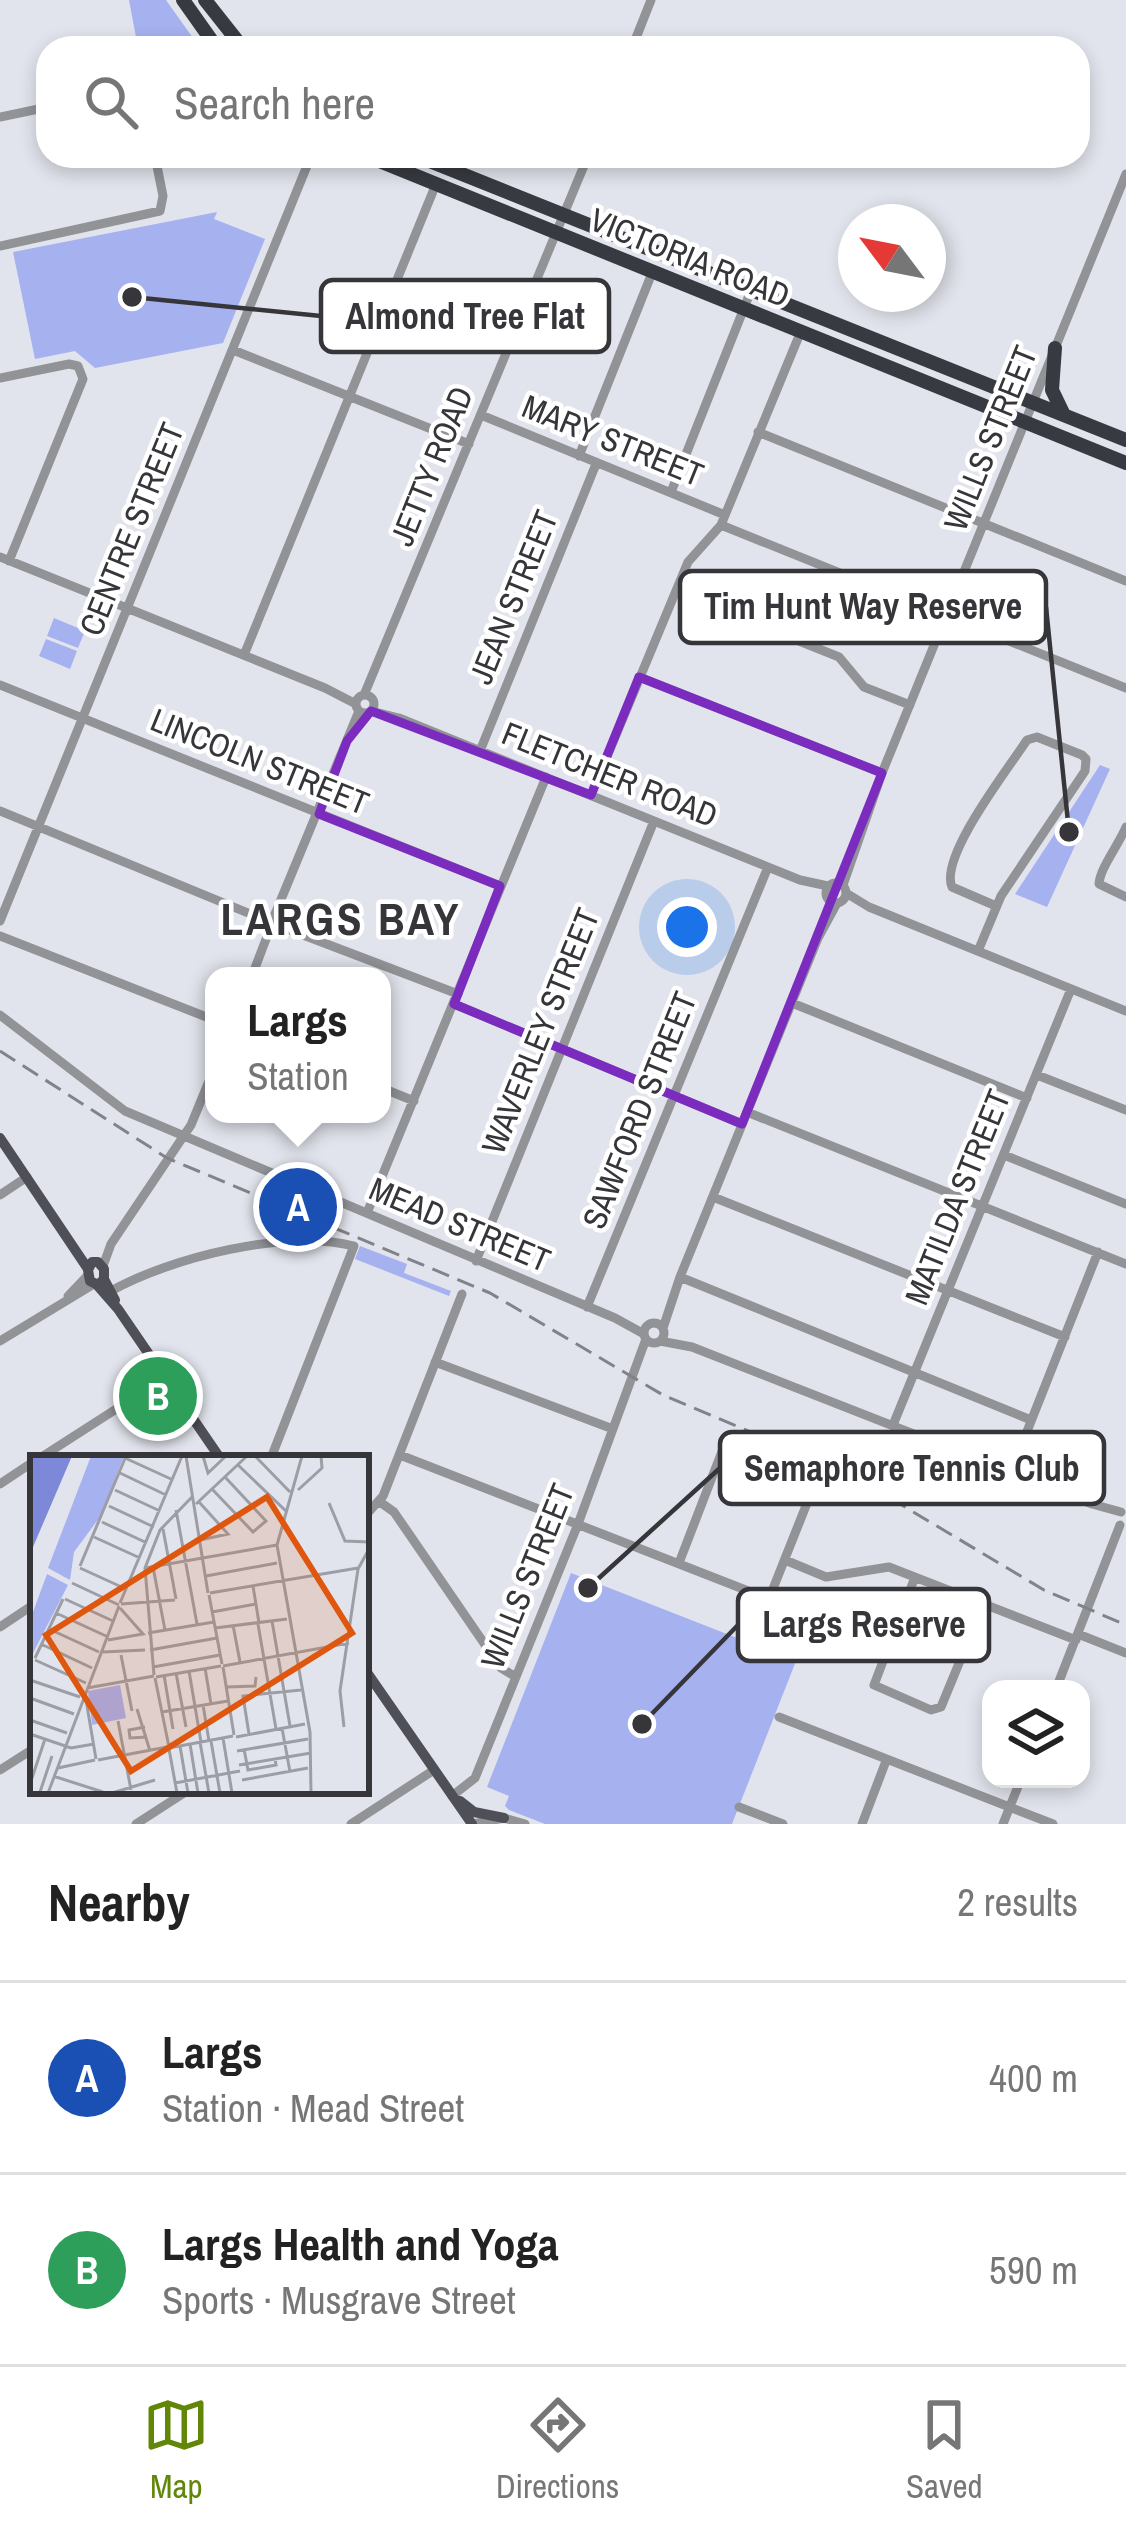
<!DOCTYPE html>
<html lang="en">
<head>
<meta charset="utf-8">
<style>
  :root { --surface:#fff; --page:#f6f6f6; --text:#222; --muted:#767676; --line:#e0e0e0; --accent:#628607 }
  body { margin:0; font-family:"Archivo Narrow",sans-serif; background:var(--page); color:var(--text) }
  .controls { position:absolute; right:36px; bottom:36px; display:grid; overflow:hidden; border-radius:24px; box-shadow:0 6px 18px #0003 }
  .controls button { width:108px; height:108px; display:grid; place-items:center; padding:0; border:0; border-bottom:3px solid var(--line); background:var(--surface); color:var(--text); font:60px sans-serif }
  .compass { position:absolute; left:838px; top:204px; width:108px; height:108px; border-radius:50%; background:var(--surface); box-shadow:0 6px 18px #0003; rotate:302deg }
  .you { position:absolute; left:687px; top:927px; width:42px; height:42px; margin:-30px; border:9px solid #fff; border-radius:50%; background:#1a73e8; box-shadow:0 0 0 18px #1a73e833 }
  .badge { display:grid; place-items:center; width:78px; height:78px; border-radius:50%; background:var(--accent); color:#fff; font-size:39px; font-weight:700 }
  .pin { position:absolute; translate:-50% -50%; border:6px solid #fff; box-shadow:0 3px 12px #0006 }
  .popup { position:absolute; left:205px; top:967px; width:186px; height:156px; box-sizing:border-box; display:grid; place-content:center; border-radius:24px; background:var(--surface); filter:drop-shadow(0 3px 9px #0005); font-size:39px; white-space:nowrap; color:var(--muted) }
  .popup b { font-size:45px; color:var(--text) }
  .popup::after { content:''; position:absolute; left:50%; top:100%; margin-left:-24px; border:24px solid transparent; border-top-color:var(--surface) }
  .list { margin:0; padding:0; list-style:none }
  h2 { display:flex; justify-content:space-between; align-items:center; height:156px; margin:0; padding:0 48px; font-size:51px }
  h2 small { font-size:39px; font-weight:400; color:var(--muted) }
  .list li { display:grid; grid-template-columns:78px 1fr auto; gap:36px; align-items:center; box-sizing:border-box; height:192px; padding:0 48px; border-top:3px solid var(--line) }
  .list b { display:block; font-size:45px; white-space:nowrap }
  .list p { margin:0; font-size:39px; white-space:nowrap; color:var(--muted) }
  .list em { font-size:39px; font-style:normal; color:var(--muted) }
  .icon { flex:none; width:66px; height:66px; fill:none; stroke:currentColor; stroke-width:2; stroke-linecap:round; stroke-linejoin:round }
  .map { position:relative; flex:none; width:1126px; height:1824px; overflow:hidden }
  .search { position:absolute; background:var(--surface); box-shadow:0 6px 18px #0003; left:36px; right:36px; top:36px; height:132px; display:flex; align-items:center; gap:30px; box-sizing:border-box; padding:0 42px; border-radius:36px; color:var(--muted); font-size:45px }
  .sheet { height:540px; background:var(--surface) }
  nav { display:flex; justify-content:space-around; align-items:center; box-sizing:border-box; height:168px; border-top:3px solid var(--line); background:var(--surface); font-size:33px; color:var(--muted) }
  nav a { display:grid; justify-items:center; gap:6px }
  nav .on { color:var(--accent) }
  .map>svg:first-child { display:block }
</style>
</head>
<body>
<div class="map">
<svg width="1126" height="1824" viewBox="0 0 1126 1824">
  <rect width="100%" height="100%" fill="#e2e4ed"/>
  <path fill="#a6b1f0" d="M129,0H166L200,48H138Z
    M217,212L214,219L265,239L223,343L95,368L75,351L35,359L13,252Z
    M54,618L85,631L78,648L47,636Z
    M46,639L77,651L70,669L39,656Z
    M1100,765L1110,769L1047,907L1015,894Z
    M360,1246L407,1264L404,1273L451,1291L449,1296L355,1259Z
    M571,1573L796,1661L732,1824H545L509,1810L505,1806L509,1796L487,1787Z"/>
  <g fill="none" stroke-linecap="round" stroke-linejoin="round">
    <path stroke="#929397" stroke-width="9" d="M632,48L651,0
      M0,117L48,107
      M0,246L160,211L163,196L155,156
      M233,350L469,444
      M0,378L69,364L78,366L83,379L9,561
      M481,415L725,515
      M758,432L1126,581
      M579,456L652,273
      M671,492L752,288
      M721,525L1126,688
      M0,557L325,688L356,704
      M764,627L839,657L864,687L910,705
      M244,655L436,184
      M639,677L882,773
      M0,685L500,886
      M356 704a9 9 0 1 1 18 0a9 9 0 1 1-18 0Z
      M364,695L588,156
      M371,711L399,718L800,880L828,886
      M480,751L596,464
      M591,795L688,562L721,525L801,331
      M0,811L270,922
      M1126,827C1118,846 1100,868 1099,884L1126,897
      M826 893a10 10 0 1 1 20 0a10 10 0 1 1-20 0Z
      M843,885L882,773L1126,174
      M846,893L869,907L1126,1011
      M275,914L359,711
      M270 922a7 7 0 1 1 14 0a7 7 0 1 1-14 0Z
      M0,921L311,156
      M282,927L458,994
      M0,936L214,1020
      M978,951L1001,896L1085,771L1086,759L1082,755L1037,737L1027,740C1008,769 939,857 952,887L996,906
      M252,976L271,926
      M792,1003L1027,1098
      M454,1004L742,1124
      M0,1015L125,1111L615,1318L644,1334
      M1037,1075L1126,1110
      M382,1088L414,1101
      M747,1112L1126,1264
      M1004,1155L1126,1204
      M0,1195L27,1177
      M713,1197L1065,1337
      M367,1213L546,777
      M476,1261L654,821
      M103,1266L111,1244L191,1125L214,1069
      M680,1277L1031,1420
      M111,1291C172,1257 286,1229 354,1246L271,1458
      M68,1296L88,1275
      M587,1307L768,867
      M644 1333a10 10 0 1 1 20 0a10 10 0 1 1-20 0Z
      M663,1328L680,1277L818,938L837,903
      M0,1341L94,1284
      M660,1341L692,1347L1092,1504L1121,1512
      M435,1362L613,1429
      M893,1425L1071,989
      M400,1455L769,1599
      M40,1458L166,1377
      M1011,1472L1098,1252
      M0,1484L33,1462
      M380,1502L394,1512L501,1668L516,1677
      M366,1515L383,1496L462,1294
      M785,1560L826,1577L889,1567L1076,1640
      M679,1563L726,1441
      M915,1577L874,1685L931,1710L941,1707L983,1605
      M0,1627L33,1605
      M1078,1634L1126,1653
      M753,1639L819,1473
      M1056,1689L1120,1525
      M779,1717L1053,1824
      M0,1770L33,1749
      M452,1796L475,1778L578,1524L646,1339
      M739,1807L783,1824
      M136,1824L187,1791
      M351,1824L434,1770
      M473,1824L504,1818L525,1824
      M862,1824L886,1761
      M1003,1824L1021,1779"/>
    <path stroke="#4f5057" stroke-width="10" d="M0,1138L88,1269
      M104,1279L98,1285L90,1281L88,1270L92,1262H98L104,1269V1279L115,1300
      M97,1285L118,1309L220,1458
      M366,1671L472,1824
      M460,1801L474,1812L504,1818"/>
    <path stroke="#383a41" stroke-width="14" d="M183,0L217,48
      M205,0L243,48
      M367,156L1126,463
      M417,156L1126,440
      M1055,348L1052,390L1064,415"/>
    <path stroke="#828389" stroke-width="3" stroke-dasharray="18 9" stroke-linecap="butt" d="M0,1051L167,1158L490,1293L663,1395L848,1473L1044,1590L1126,1625"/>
  </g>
  <path fill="none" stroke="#7b2cbf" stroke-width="9" stroke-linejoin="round" d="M639,677L882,773L742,1124L454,1004L500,886L319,814L347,741L371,711L591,795Z"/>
  <g text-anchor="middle" stroke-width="9" stroke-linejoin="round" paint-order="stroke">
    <g font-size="33" fill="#36363a" stroke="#fff">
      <text transform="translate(690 257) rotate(22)" y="12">VICTORIA ROAD</text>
      <text transform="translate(990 438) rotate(-68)" y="12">WILLS STREET</text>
      <text transform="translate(613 440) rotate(22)" y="12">MARY STREET</text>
      <text transform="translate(431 466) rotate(-68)" y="12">JETTY ROAD</text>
      <text transform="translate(131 529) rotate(-68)" y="12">CENTRE STREET</text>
      <text transform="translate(513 597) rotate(-68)" y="12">JEAN STREET</text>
      <text transform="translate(260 761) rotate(22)" y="12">LINCOLN STREET</text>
      <text transform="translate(610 774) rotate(22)" y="12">FLETCHER ROAD</text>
      <text transform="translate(540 1031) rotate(-68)" y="12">WAVERLEY STREET</text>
      <text transform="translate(639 1110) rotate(-68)" y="12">SAWFORD STREET</text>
      <text transform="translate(957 1197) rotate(-68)" y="12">MATILDA STREET</text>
      <text transform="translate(460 1224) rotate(23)" y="12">MEAD STREET</text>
      <text transform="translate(527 1576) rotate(-68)" y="12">WILLS STREET</text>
    </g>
    <g font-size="45" font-weight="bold" letter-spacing="3" fill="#36363a" stroke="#fff">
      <text x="341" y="935">LARGS BAY</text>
    </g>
  </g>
  <g transform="translate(30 1455)">
    <rect width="339" height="339" fill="#e2e4ed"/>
    <path d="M61,1H94L70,62L44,97L40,125L18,113ZM17,119L38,130L0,204V165ZM90,230L96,263L62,270L58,236Z" fill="#a6b1f0"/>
    <path d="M0,1H42L0,99Z" fill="#7d89d8"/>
    <path fill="none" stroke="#9d9ea5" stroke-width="3" d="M156,1L178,138M173,1L178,18L196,1M225,1L260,37M272,1L247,90L280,277L281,338M95,3L141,24M208,10L257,57M90,18L136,40M182,34L223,77L236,66L195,22M85,35L130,56M268,35L292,13L291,1M169,47L198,79L170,85M299,48L315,86L339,87M166,49L217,1M79,51L124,72M146,55L167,169M72,67L117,88M133,74L146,144M64,82L110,103M50,111L96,1M123,112L135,175M50,113L96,134M115,113L247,90M176,121L247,108M42,128L89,150M223,131L229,168M180,138L328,113M179,140L192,209M35,144L83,166M90,148L152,1M91,149L145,145M182,157L226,149M26,158L76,181M242,166L260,271M228,169L246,274M203,170L210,207M185,173L257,164M19,174L69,197M118,178L184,167M78,185L113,179L90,153M11,189L62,213M120,195L187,183M73,197L115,195M91,200L102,256M5,203L33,144M5,205L56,228M193,211L319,188M123,212L190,200M193,212L204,280M175,213L181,249M159,216L171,287M146,218L156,272M124,220L115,113L130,75L162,42M134,220L143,274M126,222L191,211M125,223L139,292M0,225L50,242M197,232L225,231L226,222M57,233L124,221M0,243L44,259M56,245L66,304M173,250L179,286M107,254L120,296M132,257L198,246M0,265L37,278M88,266L101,335M115,272L99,275L100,283L117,282M314,272L310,236L328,114L339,94M252,273L260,317M0,279L41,293L64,289M219,279L213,241L271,235M206,282L275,269M193,283L202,338M181,286L190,338M170,287L179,338M160,289L168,338M150,291L158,338M139,293L203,281M139,294L147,338M214,294L218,315L246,310L245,303M207,296L278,284M68,305L137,292M209,310L281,298M28,313L65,305M23,321L73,337M212,325L278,313M145,328L210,316M0,329L15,284M10,337L22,301M18,338L89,151M82,338L125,325"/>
    <path fill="#df570e" fill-opacity="0.15" stroke="#df570e" stroke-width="6" d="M237,42L322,178L101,316L16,180Z"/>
    <rect width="339" height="339" fill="none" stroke="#36363a" stroke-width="6"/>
  </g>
  <path fill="none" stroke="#36363a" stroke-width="4.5" d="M132 297L321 316M1069 832L1046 607M588 1588L720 1468M642 1724L738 1625"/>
  <g fill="#36363a" stroke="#fff" stroke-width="4.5">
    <circle cx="132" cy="297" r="12"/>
    <circle cx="1069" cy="832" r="12"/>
    <circle cx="588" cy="1588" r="12"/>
    <circle cx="642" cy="1724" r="12"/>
  </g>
  <g fill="#fff" stroke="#36363a" stroke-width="4.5">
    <rect x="321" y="280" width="288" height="72" rx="12"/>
    <rect x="680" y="571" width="366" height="72" rx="12"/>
    <rect x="720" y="1432" width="384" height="72" rx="12"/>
    <rect x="738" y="1589" width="251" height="72" rx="12"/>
  </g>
  <g font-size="36" text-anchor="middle" font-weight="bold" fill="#36363a">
    <text x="465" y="329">Almond Tree Flat</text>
    <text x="863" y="619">Tim Hunt Way Reserve</text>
    <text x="912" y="1481">Semaphore Tennis Club</text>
    <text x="864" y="1637">Largs Reserve</text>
  </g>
</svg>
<div class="controls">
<button><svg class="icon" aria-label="layers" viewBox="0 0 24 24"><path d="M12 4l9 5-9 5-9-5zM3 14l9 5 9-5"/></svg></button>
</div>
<svg class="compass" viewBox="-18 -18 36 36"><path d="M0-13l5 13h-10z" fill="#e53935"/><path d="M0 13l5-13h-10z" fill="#767676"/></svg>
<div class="you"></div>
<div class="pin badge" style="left:298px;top:1207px;background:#1a4fb4">A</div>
<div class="popup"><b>Largs</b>Station</div>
<div class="pin badge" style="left:158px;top:1396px;background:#2e9e5b">B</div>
<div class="search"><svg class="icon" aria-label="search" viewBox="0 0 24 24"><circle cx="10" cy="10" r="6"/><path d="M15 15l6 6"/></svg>Search here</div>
</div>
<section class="sheet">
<h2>Nearby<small>2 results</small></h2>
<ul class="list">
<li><span class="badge" style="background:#1a4fb4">A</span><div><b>Largs</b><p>Station · Mead Street</p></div><em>400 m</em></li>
<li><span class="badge" style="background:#2e9e5b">B</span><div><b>Largs Health and Yoga</b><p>Sports · Musgrave Street</p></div><em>590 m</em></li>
</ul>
</section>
<nav>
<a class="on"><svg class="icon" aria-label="map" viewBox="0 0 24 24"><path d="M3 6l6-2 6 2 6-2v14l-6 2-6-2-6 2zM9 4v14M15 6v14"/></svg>Map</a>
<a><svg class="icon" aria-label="directions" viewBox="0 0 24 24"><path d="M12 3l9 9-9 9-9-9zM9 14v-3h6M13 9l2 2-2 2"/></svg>Directions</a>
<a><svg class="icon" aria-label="saved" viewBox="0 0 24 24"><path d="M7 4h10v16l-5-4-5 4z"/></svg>Saved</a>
</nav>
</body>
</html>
